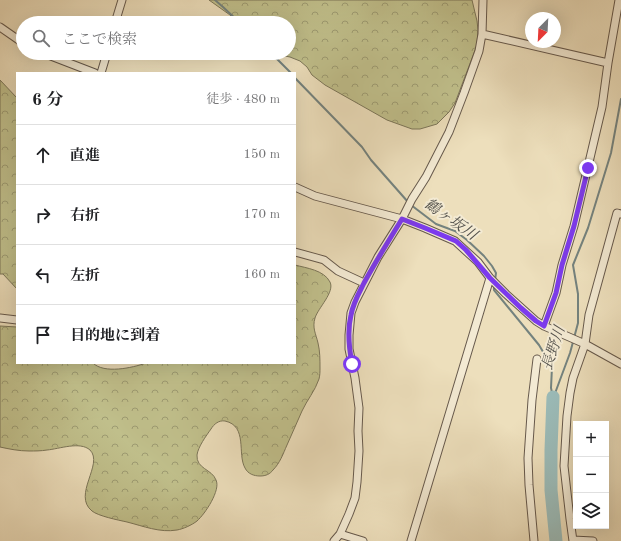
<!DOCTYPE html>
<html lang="ja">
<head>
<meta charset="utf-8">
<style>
  :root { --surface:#fff; --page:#f2f2f2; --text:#202124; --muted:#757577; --line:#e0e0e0 }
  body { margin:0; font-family:"Old Standard TT","Noto Serif JP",serif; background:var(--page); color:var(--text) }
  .controls { position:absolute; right:12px; bottom:12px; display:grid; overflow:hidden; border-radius:0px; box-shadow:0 4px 16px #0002 }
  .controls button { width:36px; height:36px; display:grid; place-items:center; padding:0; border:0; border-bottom:1px solid var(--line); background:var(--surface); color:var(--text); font:20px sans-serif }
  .compass { position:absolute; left:525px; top:12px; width:36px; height:36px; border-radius:50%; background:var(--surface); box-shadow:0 4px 16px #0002; rotate:204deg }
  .stop { position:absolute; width:12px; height:12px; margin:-9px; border:3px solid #7c3aed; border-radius:50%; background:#fff }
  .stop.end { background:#7c3aed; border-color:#fff; box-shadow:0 1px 4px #0008 }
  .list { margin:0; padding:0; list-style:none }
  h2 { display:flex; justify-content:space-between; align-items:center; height:52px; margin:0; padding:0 16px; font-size:17px }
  h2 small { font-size:13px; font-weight:400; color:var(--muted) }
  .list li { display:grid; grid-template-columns:26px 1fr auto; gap:12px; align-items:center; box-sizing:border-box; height:60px; padding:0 16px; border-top:1px solid var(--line) }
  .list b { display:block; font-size:15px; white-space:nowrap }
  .list em { font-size:13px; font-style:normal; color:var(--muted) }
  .icon { flex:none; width:22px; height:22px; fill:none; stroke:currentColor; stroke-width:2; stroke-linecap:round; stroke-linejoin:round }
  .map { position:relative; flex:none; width:621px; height:541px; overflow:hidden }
  .search { position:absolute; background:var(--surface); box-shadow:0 4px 16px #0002; left:16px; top:16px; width:280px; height:44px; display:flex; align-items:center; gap:10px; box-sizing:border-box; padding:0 14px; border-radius:22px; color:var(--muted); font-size:15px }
  .panel { position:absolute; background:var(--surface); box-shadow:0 4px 16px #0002; left:16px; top:72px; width:280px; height:292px; border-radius:0px }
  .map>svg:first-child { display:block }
</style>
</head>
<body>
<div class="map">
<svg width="621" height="541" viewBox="0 0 621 541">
  <defs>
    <pattern id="forest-crowns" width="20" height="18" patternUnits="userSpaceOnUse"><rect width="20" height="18" fill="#c0bf8b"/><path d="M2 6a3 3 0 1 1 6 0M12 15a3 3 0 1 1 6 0" fill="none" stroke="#9d9b72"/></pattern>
  </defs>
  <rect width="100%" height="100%" fill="#eddfbc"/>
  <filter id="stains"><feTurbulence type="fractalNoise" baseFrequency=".005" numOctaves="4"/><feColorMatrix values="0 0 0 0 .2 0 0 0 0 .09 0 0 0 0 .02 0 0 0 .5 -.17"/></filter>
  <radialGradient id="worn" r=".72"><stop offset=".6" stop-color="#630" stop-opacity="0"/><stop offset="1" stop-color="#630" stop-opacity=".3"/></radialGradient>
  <path fill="url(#forest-crowns)" stroke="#7c7659" d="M209,0H472L477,21L478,30L477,45L455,103L449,112L437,124L420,129H412L387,120L325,85L312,75L307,67L300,61L290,57L270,53H289V23H238L230,15Z
    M0,80L17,98V289L3,274H0Z
    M295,265C306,268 324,270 330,282C335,292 318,308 315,318C312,328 316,334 318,343C320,351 320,360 320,368C320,372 320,375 319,379C315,391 307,400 302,411C297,422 292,434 287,445C283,454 280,463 273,470C270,474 266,476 260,476C254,476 248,474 245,468C237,454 248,426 225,421C219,420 214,424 211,429C206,436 198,447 197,455C196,469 212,469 216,480C221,490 205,514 197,521C192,525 183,529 177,530C160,533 143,526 127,522C118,520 98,516 92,511C72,495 104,464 90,450C80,441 59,449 47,450C41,451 35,451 29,451C19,451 9,449 0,447V326L17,327V363H93C104,374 132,368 146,363H295Z"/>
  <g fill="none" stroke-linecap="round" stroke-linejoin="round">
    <path stroke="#74827e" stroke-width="2" d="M215,0L223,7L240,23
      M271,53L291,73
      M295,78L362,147L371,160L408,202
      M411,205L436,224L455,231L467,240L484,256L492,266L496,273L495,280
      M494,286V290L539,345L552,367L551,388L553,397
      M574,338L578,323V294L573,265L588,228L611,153L621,99
      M554,396L570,353L573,342"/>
    <path stroke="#9bbbb8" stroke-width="13" d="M553,397L551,450V490L556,541"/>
    <g stroke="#66594c" stroke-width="9">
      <path id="minor" d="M115,23L122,0
        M0,27L23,43
        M482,34L608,63
        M43,53L95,73
        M101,73L107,53
        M295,187L315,196L402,219L425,228L455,241L478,262L490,278L506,294L536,321L544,326L585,344L621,364
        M295,252L324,260L338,271L364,283
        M0,318L17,320
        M544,326L556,293L562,265L574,226L602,107L608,63L619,0
        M340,534L363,541
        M573,540L593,541
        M334,541L340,534L349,514L355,498L357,482L359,451L358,431L359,408L355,378L349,349V335L351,313L355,302L378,257L402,219L412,199L426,177L449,132L464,93L479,51L482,34L483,0
        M411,541L490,278
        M534,541L529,485L528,458L532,400L537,359
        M573,541L570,519L564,466L567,416L570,393L573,378L585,344L589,315L617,213L621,214"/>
    </g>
    <use href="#minor" stroke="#f3ead3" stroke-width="7"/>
  </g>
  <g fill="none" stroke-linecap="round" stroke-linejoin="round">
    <path stroke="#7c3aed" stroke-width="5" d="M352,364C349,348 347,331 351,315C353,303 359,293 364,283C376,261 389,240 402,219L425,228L456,241L466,250L490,278L521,308L536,321L544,326L556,293L562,265L574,226L588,168"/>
  </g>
  <g text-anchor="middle" stroke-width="4" stroke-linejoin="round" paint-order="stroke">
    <g font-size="15" font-style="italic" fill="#52504b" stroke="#f3ead3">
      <text transform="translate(451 219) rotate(35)" y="5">鶴ヶ坂川</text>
      <text transform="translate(553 348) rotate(-72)" y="5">長野川</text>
    </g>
  </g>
  <rect width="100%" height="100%" filter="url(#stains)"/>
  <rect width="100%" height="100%" fill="url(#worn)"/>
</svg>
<div class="controls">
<button>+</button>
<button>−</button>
<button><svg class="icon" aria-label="layers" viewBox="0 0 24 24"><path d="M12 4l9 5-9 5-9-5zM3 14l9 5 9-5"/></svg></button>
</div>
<svg class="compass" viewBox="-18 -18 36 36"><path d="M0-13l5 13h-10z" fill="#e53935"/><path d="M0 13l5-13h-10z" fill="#757577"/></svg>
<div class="stop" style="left:352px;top:364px"></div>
<div class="stop end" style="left:588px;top:168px"></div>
<div class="search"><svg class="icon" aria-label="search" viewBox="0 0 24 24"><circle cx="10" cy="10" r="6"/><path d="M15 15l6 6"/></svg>ここで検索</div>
<section class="panel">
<h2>6 分<small>徒歩 · 480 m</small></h2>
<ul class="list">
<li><svg class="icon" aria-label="ahead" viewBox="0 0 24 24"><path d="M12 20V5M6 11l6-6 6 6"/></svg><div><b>直進</b></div><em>150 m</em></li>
<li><svg class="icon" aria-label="right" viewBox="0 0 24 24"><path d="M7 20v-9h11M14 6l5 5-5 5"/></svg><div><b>右折</b></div><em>170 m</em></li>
<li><svg class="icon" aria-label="left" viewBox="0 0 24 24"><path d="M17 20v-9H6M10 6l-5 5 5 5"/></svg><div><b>左折</b></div><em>160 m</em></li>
<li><svg class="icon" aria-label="arrive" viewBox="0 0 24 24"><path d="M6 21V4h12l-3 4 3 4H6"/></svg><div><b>目的地に到着</b></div></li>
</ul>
</section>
</div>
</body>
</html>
